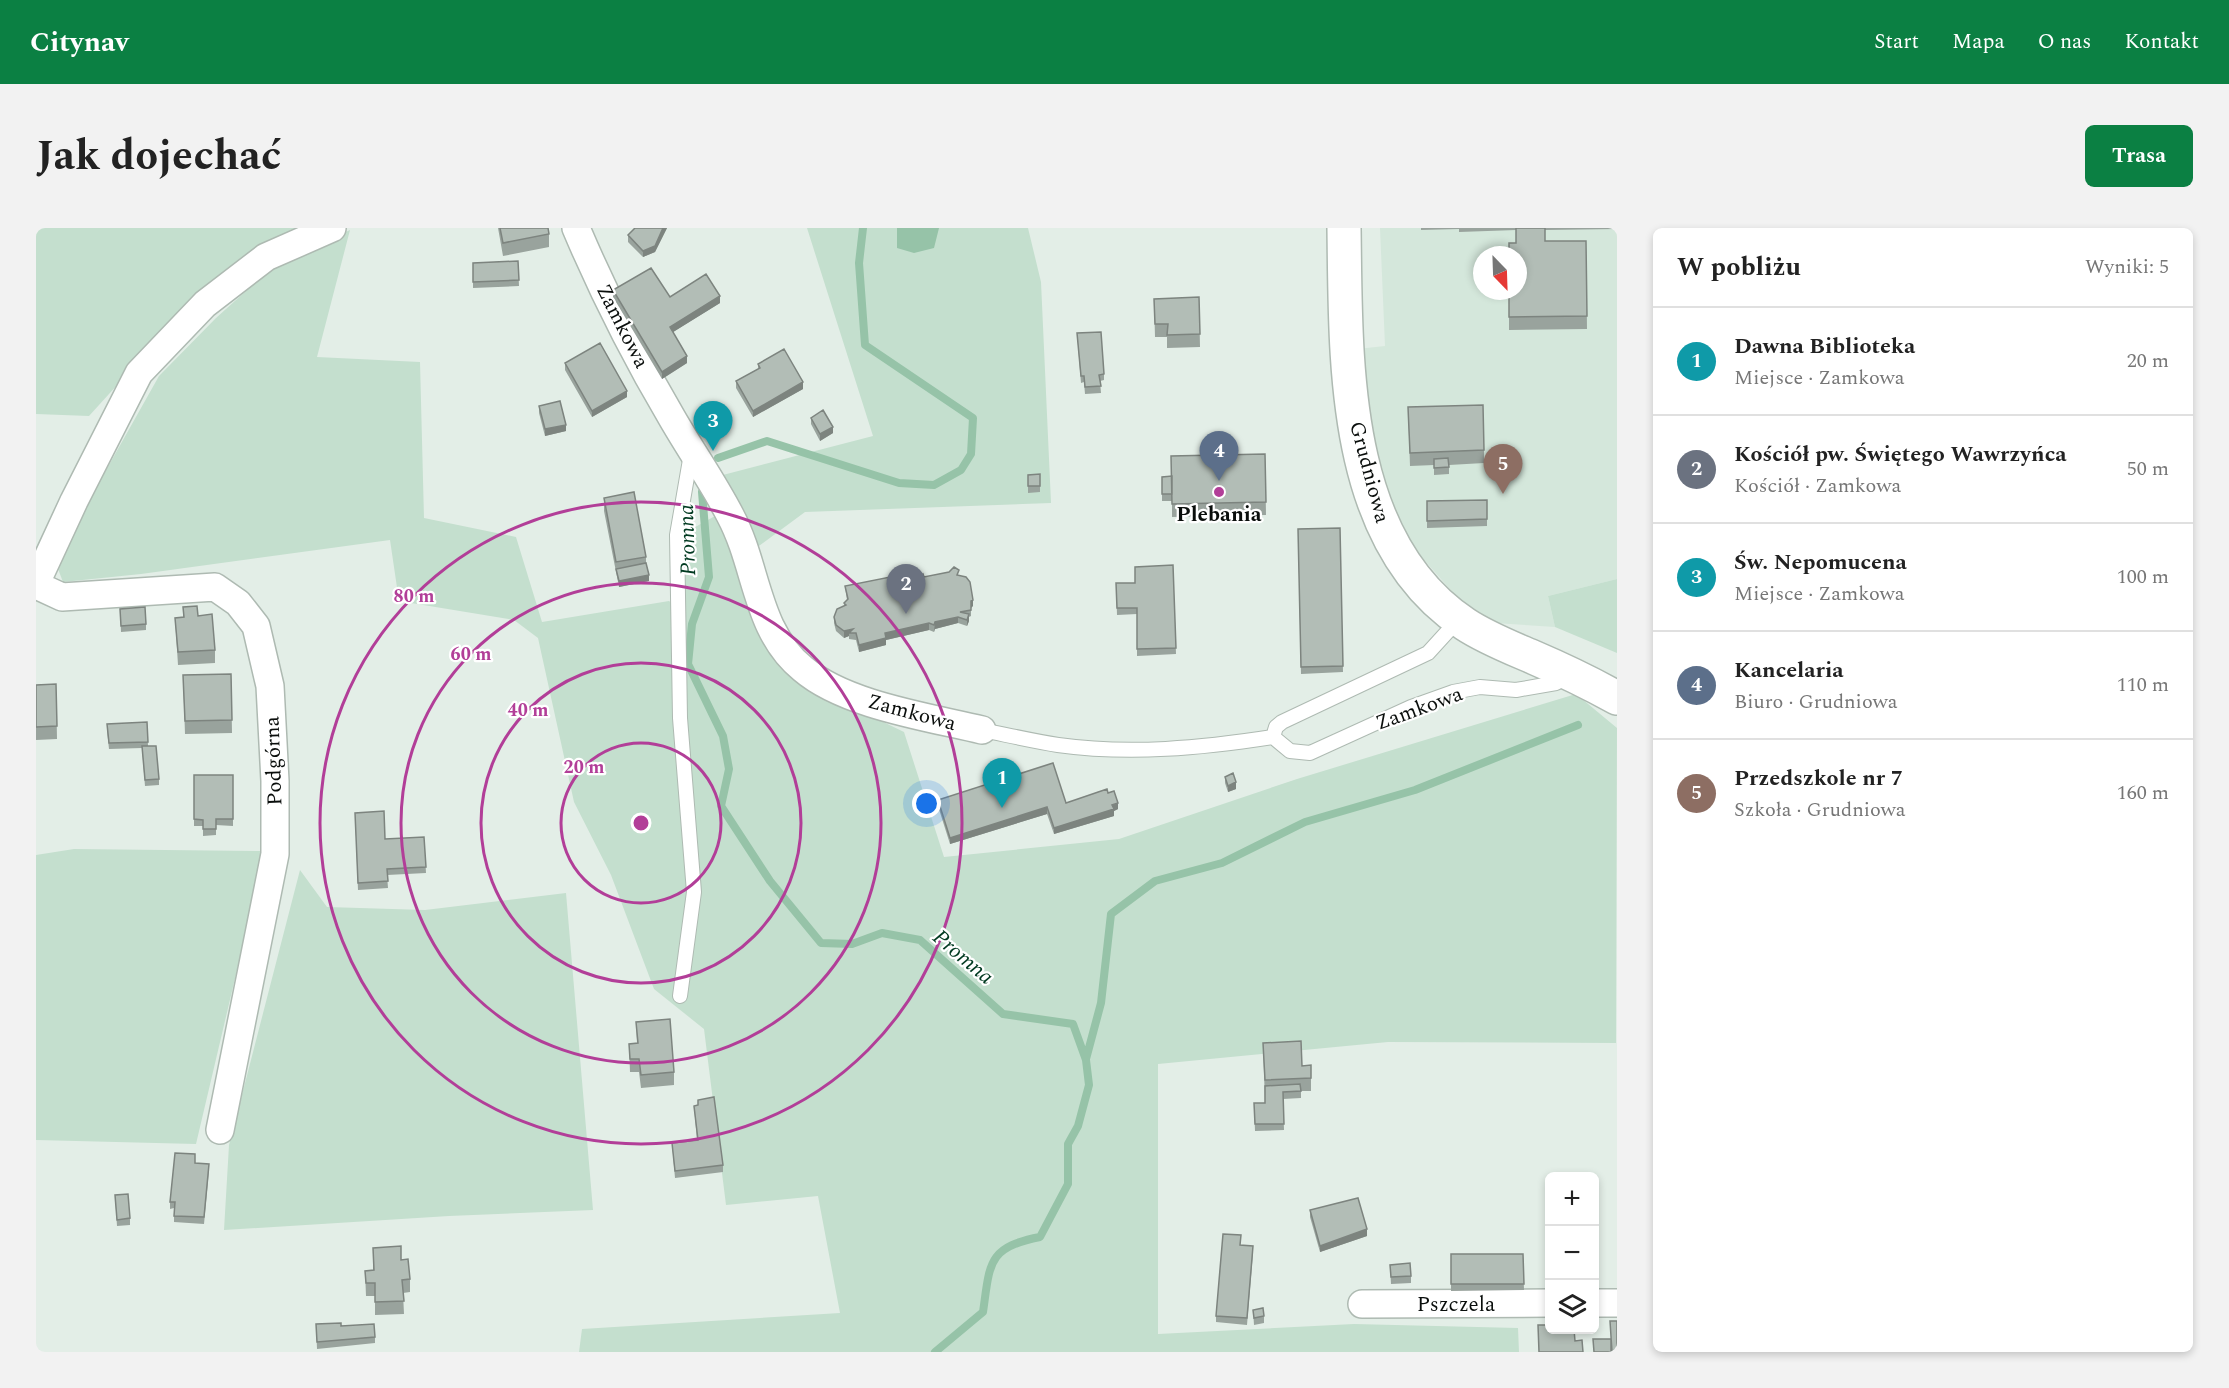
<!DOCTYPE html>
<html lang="pl">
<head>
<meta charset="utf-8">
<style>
  :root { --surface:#fff; --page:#f2f2f2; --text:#222; --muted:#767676; --line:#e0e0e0; --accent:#0b8043 }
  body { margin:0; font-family:Spectral,serif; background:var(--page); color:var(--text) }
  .controls { position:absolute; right:18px; bottom:18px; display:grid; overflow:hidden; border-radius:9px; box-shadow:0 3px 9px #0003 }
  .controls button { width:54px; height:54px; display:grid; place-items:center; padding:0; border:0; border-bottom:2px solid var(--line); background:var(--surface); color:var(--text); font:30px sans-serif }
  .compass { position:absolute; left:1437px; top:18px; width:54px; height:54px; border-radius:50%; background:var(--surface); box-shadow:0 3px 9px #0003; rotate:157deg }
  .you { position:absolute; left:891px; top:576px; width:21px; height:21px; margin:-15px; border:4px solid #fff; border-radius:50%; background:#1a73e8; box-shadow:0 0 0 9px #1a73e833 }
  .badge { display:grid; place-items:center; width:39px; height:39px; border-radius:50%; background:var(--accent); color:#fff; font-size:20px; font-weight:700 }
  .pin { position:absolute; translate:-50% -50px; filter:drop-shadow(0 2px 3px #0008) }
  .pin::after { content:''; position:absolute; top:32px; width:21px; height:18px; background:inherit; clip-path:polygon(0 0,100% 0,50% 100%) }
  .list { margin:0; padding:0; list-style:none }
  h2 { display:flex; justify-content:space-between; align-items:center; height:78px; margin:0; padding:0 24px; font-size:26px }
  h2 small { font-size:20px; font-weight:400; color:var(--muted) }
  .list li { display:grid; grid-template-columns:39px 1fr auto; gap:18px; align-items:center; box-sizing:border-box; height:108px; padding:0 24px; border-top:2px solid var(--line) }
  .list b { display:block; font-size:22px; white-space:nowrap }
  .list p { margin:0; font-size:20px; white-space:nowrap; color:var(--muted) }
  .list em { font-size:20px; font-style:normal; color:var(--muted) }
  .icon { flex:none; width:33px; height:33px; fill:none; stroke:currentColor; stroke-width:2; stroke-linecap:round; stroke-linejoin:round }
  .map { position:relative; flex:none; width:1581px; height:1124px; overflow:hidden; border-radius:9px }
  header { display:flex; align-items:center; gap:36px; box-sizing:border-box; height:84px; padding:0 30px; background:var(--accent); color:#fff }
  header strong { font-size:28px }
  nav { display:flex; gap:33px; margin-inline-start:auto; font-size:21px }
  .intro { display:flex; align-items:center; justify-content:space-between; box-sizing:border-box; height:144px; padding:0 36px }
  h1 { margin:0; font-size:42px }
  .button { padding:15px 27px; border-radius:9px; background:var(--accent); color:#fff; font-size:21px; font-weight:700 }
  main { display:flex; gap:36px; padding:0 36px }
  aside { flex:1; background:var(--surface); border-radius:9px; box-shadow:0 3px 9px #0003 }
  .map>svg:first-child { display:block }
</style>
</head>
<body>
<header>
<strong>Citynav</strong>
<nav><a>Start</a><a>Mapa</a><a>O nas</a><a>Kontakt</a></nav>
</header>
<div class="intro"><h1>Jak dojechać</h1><a class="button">Trasa</a></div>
<main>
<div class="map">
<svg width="1581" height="1124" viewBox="0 0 1581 1124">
  <rect width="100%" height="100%" fill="#e3eee7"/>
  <path fill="#d4e7db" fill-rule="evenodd" d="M1344,0H1581V351L1512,368L1519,399L1443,394L1367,308L1339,223L1321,121L1349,118ZM1446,27H1482V63H1446Z"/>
  <path fill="#c4dfce" d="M0,0H271L132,101L53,188L0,186Z
    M771,0H992L1005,54L1015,275L769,284L716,323L683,248L837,208Z
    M314,2L281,129L384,134L388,290L480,309L506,394L633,373L647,384L652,303L679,288L698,324L730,414L812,477L868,504L908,629L1083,611L1261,551L1540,466L1581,500L1580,815L1352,814L1122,836V1106L1318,1096L1482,1100L1483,1124H543L546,1101L804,1085L782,968L690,977L668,801L618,761L575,647L538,574L502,410L478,392L363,373L354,312L105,346L27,354L19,333L123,148L180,90L240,36Z
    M1581,351V425L1519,399L1512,368Z
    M38,621L229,623L160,916L0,912V627Z
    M264,642L291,679L389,682L530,665L557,982L413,988L188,1002L193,917Z"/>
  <path fill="#96c3a8" d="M861,0H903L898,20L878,25L861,20Z"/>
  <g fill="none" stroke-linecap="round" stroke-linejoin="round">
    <path stroke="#96c3a8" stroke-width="8" d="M682,230L731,213L863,255L898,257L925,242L935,226L937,190L829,117L823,35L827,0
      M666,264L673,349L656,396L652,436L687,508L693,541L685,578L734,653L785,715L816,716L846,705L884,712L967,786L1037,796L1050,832L1053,857L1042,898L1032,916V956L1004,1009C951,1019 954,1036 947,1084L899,1124
      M1050,831L1065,775L1075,686L1119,653L1186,635L1269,594L1379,562L1542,497"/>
    <g stroke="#aebab2" stroke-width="16">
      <path id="lane" d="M946,502C971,507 997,513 1022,517C1094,527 1166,520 1237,509L1254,523L1274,525L1375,479L1417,464L1444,459L1480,462L1520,455L1532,448
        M1237,509L1240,499L1246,494L1392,425L1423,391
        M644,768L658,664L644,490L641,307L655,226"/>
    </g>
    <g stroke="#aebab2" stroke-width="30">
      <path id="street" d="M540,0C568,66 600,129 636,190C655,223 677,254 694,287C722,339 719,402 767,441C809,477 892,489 946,502
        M0,355L38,273L103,145L169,76L230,29L296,0
        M0,357L26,369L179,359L202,375L220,398L234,458L239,553V626L184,902
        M1558,1075H1581
        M1326,1076L1514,1075"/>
    </g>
    <g stroke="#aebab2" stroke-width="36">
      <path id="secondary" d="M1308,0C1310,133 1304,313 1429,396C1450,410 1476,420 1499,430C1527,442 1554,455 1581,470"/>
    </g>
    <use href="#lane" stroke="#fff" stroke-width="14"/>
    <use href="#street" stroke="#fff" stroke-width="27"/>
    <use href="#secondary" stroke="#fff" stroke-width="33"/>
  </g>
  <path fill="#99a39d" d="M462,0H512L513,6V19L467,28Z
    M599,0H631L619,24L607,29L592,14V7Z
    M1385,0H1581V1L1509,2V13H1550L1551,101L1473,102V63L1480,15V2L1423,4V1L1385,2Z
    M482,33L483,58L437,60V35Z
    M577,62L634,69L684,75L637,104L651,135L626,151L577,69Z
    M1163,69L1164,119L1131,120V109H1119L1118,71Z
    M1041,105L1068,146V152L1064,153L1065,165L1049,166L1048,154L1045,155Z
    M529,135L591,169L556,189L529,142Z
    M722,136L767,161L717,189L700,160V153L722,141Z
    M503,178L530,203L509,208L503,185Z
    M1372,179L1448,222V235L1413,237V246L1398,247V237L1374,238Z
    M775,190L797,205L784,213L775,196Z
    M1229,226L1230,287L1136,289V273H1126V249L1135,248Z
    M1004,246V264L992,265V247Z
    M568,270L610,329V335L613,353L583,359L568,283Z
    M1451,272V298L1391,300V273Z
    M1304,300L1307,444L1265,446L1262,301Z
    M1137,337L1140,426L1101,428V386L1081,387L1080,355H1099Z
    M923,347L937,378L935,379V388L933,389V393L931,398L922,395L899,401L898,404L893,402L850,412V417L823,424L820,412L813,411V408L808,410L800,403L798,395V389L808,378V375L811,372L809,358L866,354L888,349Z
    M147,379L162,388L179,422V435L142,437L139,390L147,389Z
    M84,381L110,396V402L85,404Z
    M195,446L196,505L149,506L147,447Z
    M20,456L21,511L0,512V457Z
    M111,494L112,518L123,551V557L109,558L106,520L73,521L71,502Z
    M158,547H197V598L180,597V607L167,608V598H158Z
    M1189,549L1200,561L1192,564L1189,555Z
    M1072,565L1082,581L1078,583V588L1018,606L1011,586L914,616L902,578V572L1030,575Z
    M319,585L349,611L388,609L390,645L351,647L352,660L322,662Z
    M600,794L638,844V857L605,860L603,844H594L593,816L601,815Z
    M1227,815L1266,838L1275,837V863H1265V870L1247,871L1248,902L1219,903L1218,875H1229Z
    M662,872L687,937V944L639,950L636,915L661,912L658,878L662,877Z
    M159,935L173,942L168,996L138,994V980L134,981V974Z
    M79,967L94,990V997L81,998Z
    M1274,982L1331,1008L1284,1024L1274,989Z
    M1205,1017L1217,1025L1211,1097L1180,1094V1088Z
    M337,1020L365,1032L374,1051V1064L367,1065L368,1086L339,1087V1068H330L329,1043L337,1042Z
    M1415,1026H1487L1488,1062L1415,1063Z
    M1354,1037L1375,1048V1055L1355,1056Z
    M1217,1082L1228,1088V1095L1218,1097Z
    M280,1096L339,1109V1115L281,1121Z"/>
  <path fill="#7d847f" d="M627,0H631L619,24L607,29V23Z
    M684,68V75L634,106V99Z
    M651,128V135L626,151V144Z
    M767,154V161L717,189V183Z
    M591,163V169L556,189V183Z
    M530,197V203L509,208V201Z
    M797,199V205L784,213V206Z
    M613,347V353L583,359V353Z
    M937,372V378L935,380V373Z
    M933,386V393L931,398V392Z
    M922,389V395L899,401L898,404L899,394Z
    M893,395V402L850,412V417L823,424V417L849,405Z
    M817,401L813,405V408L808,410V403Z
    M1200,554V561L1192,564V558Z
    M1082,575V581L1078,583V588L1018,606V600Z
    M1011,579V586L914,616V610Z
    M1331,1001V1008L1284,1024V1018Z"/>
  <path fill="#b2bdb6" stroke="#7d847f" stroke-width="1.5" d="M464,0H512L513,6L467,15Z
    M599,0H627L619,18L607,23L592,7Z
    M1480,0H1509V13H1550L1551,88L1473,89V63H1482V27H1473V15H1480Z
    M482,33L483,52L437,54V35Z
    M615,40L634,69L670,46L684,68L634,99L651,128L626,144L577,62Z
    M1163,69L1164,106L1131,107L1132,96H1119L1118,71Z
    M1065,104L1068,146L1063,147L1065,158L1049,159L1048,148H1045L1041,105Z
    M564,115L591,163L556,183L529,135Z
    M748,121L767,154L717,183L700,153L724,140L722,136Z
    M524,173L530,197L509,201L503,178Z
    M1447,177L1448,222L1374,225L1372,179Z
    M787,182L797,199L784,206L775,190Z
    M1229,226L1230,274L1136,276L1135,228Z
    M1412,230L1413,239L1398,240V231Z
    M1004,246V258H992V247Z
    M1136,248V266H1126V249Z
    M598,264L610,329L580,334L568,270Z
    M1451,272V291L1391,293V273Z
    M1304,300L1307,438L1265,439L1262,301Z
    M610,335L613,347L583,353L580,341Z
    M1137,337L1140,420L1101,421V380H1081L1080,355H1099V339Z
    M918,339L923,342L921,347L930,349L934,354L937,372L935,373V382L924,384L933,386L931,392L922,389L899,394L898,397L893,395L849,405L850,410L823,417L820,405H813L817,401L808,403L800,397L798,389L801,381L810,377L808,375L812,371L809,358L864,347L866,354L882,350L887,346L888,349L913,344Z
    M161,378L162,388L176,386L179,422L142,424L139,390L148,389L147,379Z
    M109,379L110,396L85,398L84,381Z
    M195,446L196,492L149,493L147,447Z
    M20,456L21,498L0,499V457Z
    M111,494L112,514L73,515L71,496Z
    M106,518H120L123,551L109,552Z
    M1017,535L1030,575L1071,561L1072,565L1078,563L1082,575L1076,577L1078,581L1018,600L1011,579L914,610L902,572Z
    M1197,545L1200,554L1192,558L1189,549Z
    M158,547H197V591H180V601H167V592L158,591Z
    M348,583L349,611L388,609L390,639L351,641L352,653L322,655L319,585Z
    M634,791L638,844L605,847L603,831H594L593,816L602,815L600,794Z
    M1265,813L1266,838L1275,837V850L1229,852L1227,815Z
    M1264,856L1265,863L1247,864L1248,896H1219L1218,875H1229V858Z
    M678,869L687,937L639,943L636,915L662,912L658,878L662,877V872Z
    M139,925L159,926V935L173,936L168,989L138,988L139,974H134Z
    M92,966L94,990L81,992L79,967Z
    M1322,970L1331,1001L1284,1018L1274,982Z
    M1187,1006L1205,1007L1204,1017L1217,1018L1211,1090L1180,1088Z
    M365,1018V1032L372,1031L374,1051L366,1052L368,1073L339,1074V1055H330L329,1043L338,1042L337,1020Z
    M1415,1026H1487L1488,1056H1415Z
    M1374,1035L1375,1048L1355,1049L1354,1037Z
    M1227,1080L1228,1088L1218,1090L1217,1082Z
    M1574,1093H1581V1124H1576Z
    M305,1095V1098L338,1096L339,1109L281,1114L280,1096Z
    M1502,1097H1514V1101H1538L1539,1113L1546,1112L1547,1124H1503Z
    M1557,1111H1575V1124H1558Z"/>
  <g fill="none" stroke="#b23e98" stroke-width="3">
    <circle cx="605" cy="595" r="80"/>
    <circle cx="605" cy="595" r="160"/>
    <circle cx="605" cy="595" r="240"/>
    <circle cx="605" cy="595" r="321"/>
  </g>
  <circle fill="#b23e98" stroke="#fff" stroke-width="2" cx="1183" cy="264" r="6"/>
  <g text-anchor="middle" stroke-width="4.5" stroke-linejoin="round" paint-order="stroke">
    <g font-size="21" fill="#0a0e0c" stroke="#fff">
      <text transform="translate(587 98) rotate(63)" y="7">Zamkowa</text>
      <text transform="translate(1334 244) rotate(75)" y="7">Grudniowa</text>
      <text transform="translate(1383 480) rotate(-20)" y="7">Zamkowa</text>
      <text transform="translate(876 484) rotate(15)" y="7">Zamkowa</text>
      <text transform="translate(237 533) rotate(-92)" y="7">Podgórna</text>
      <text x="1420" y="1083">Pszczela</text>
    </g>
    <g font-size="21" font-weight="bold" fill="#0a0e0c" stroke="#fff">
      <text x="1183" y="293">Plebania</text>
    </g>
    <g font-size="22" font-style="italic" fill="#003a20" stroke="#fff">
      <text transform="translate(650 312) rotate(-92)" y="8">Promna</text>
      <text transform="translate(928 728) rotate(40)" y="8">Promna</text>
    </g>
  </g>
  <circle cx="605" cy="595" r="9" fill="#b23e98" stroke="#fff" stroke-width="3"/>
  <g font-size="18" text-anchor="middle" font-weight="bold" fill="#b23e98" stroke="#fff" stroke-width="4.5" stroke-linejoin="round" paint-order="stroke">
    <text x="378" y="374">80 m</text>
    <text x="435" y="432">60 m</text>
    <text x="492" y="488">40 m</text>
    <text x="548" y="545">20 m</text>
  </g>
</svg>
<div class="controls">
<button>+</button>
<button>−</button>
<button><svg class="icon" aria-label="layers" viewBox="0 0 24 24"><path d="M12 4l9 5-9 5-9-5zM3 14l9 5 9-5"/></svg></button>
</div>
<svg class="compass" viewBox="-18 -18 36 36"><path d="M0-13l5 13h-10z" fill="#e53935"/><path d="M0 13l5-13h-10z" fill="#767676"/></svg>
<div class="you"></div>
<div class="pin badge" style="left:966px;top:580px;background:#0f9aa8">1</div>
<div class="pin badge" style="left:870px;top:386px;background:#6b7280">2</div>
<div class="pin badge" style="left:677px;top:223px;background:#0f9aa8">3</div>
<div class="pin badge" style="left:1183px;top:253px;background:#5c6f8a">4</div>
<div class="pin badge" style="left:1467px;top:266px;background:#8d6e63">5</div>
</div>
<aside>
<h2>W pobliżu<small>Wyniki: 5</small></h2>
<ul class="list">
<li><span class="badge" style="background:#0f9aa8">1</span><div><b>Dawna Biblioteka</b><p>Miejsce · Zamkowa</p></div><em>20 m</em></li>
<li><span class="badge" style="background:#6b7280">2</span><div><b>Kościół pw. Świętego Wawrzyńca</b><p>Kościół · Zamkowa</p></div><em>50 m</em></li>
<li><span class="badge" style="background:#0f9aa8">3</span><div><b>Św. Nepomucena</b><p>Miejsce · Zamkowa</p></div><em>100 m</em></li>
<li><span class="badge" style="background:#5c6f8a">4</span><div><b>Kancelaria</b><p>Biuro · Grudniowa</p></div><em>110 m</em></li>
<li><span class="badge" style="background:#8d6e63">5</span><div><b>Przedszkole nr 7</b><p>Szkoła · Grudniowa</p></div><em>160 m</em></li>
</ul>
</aside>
</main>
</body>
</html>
